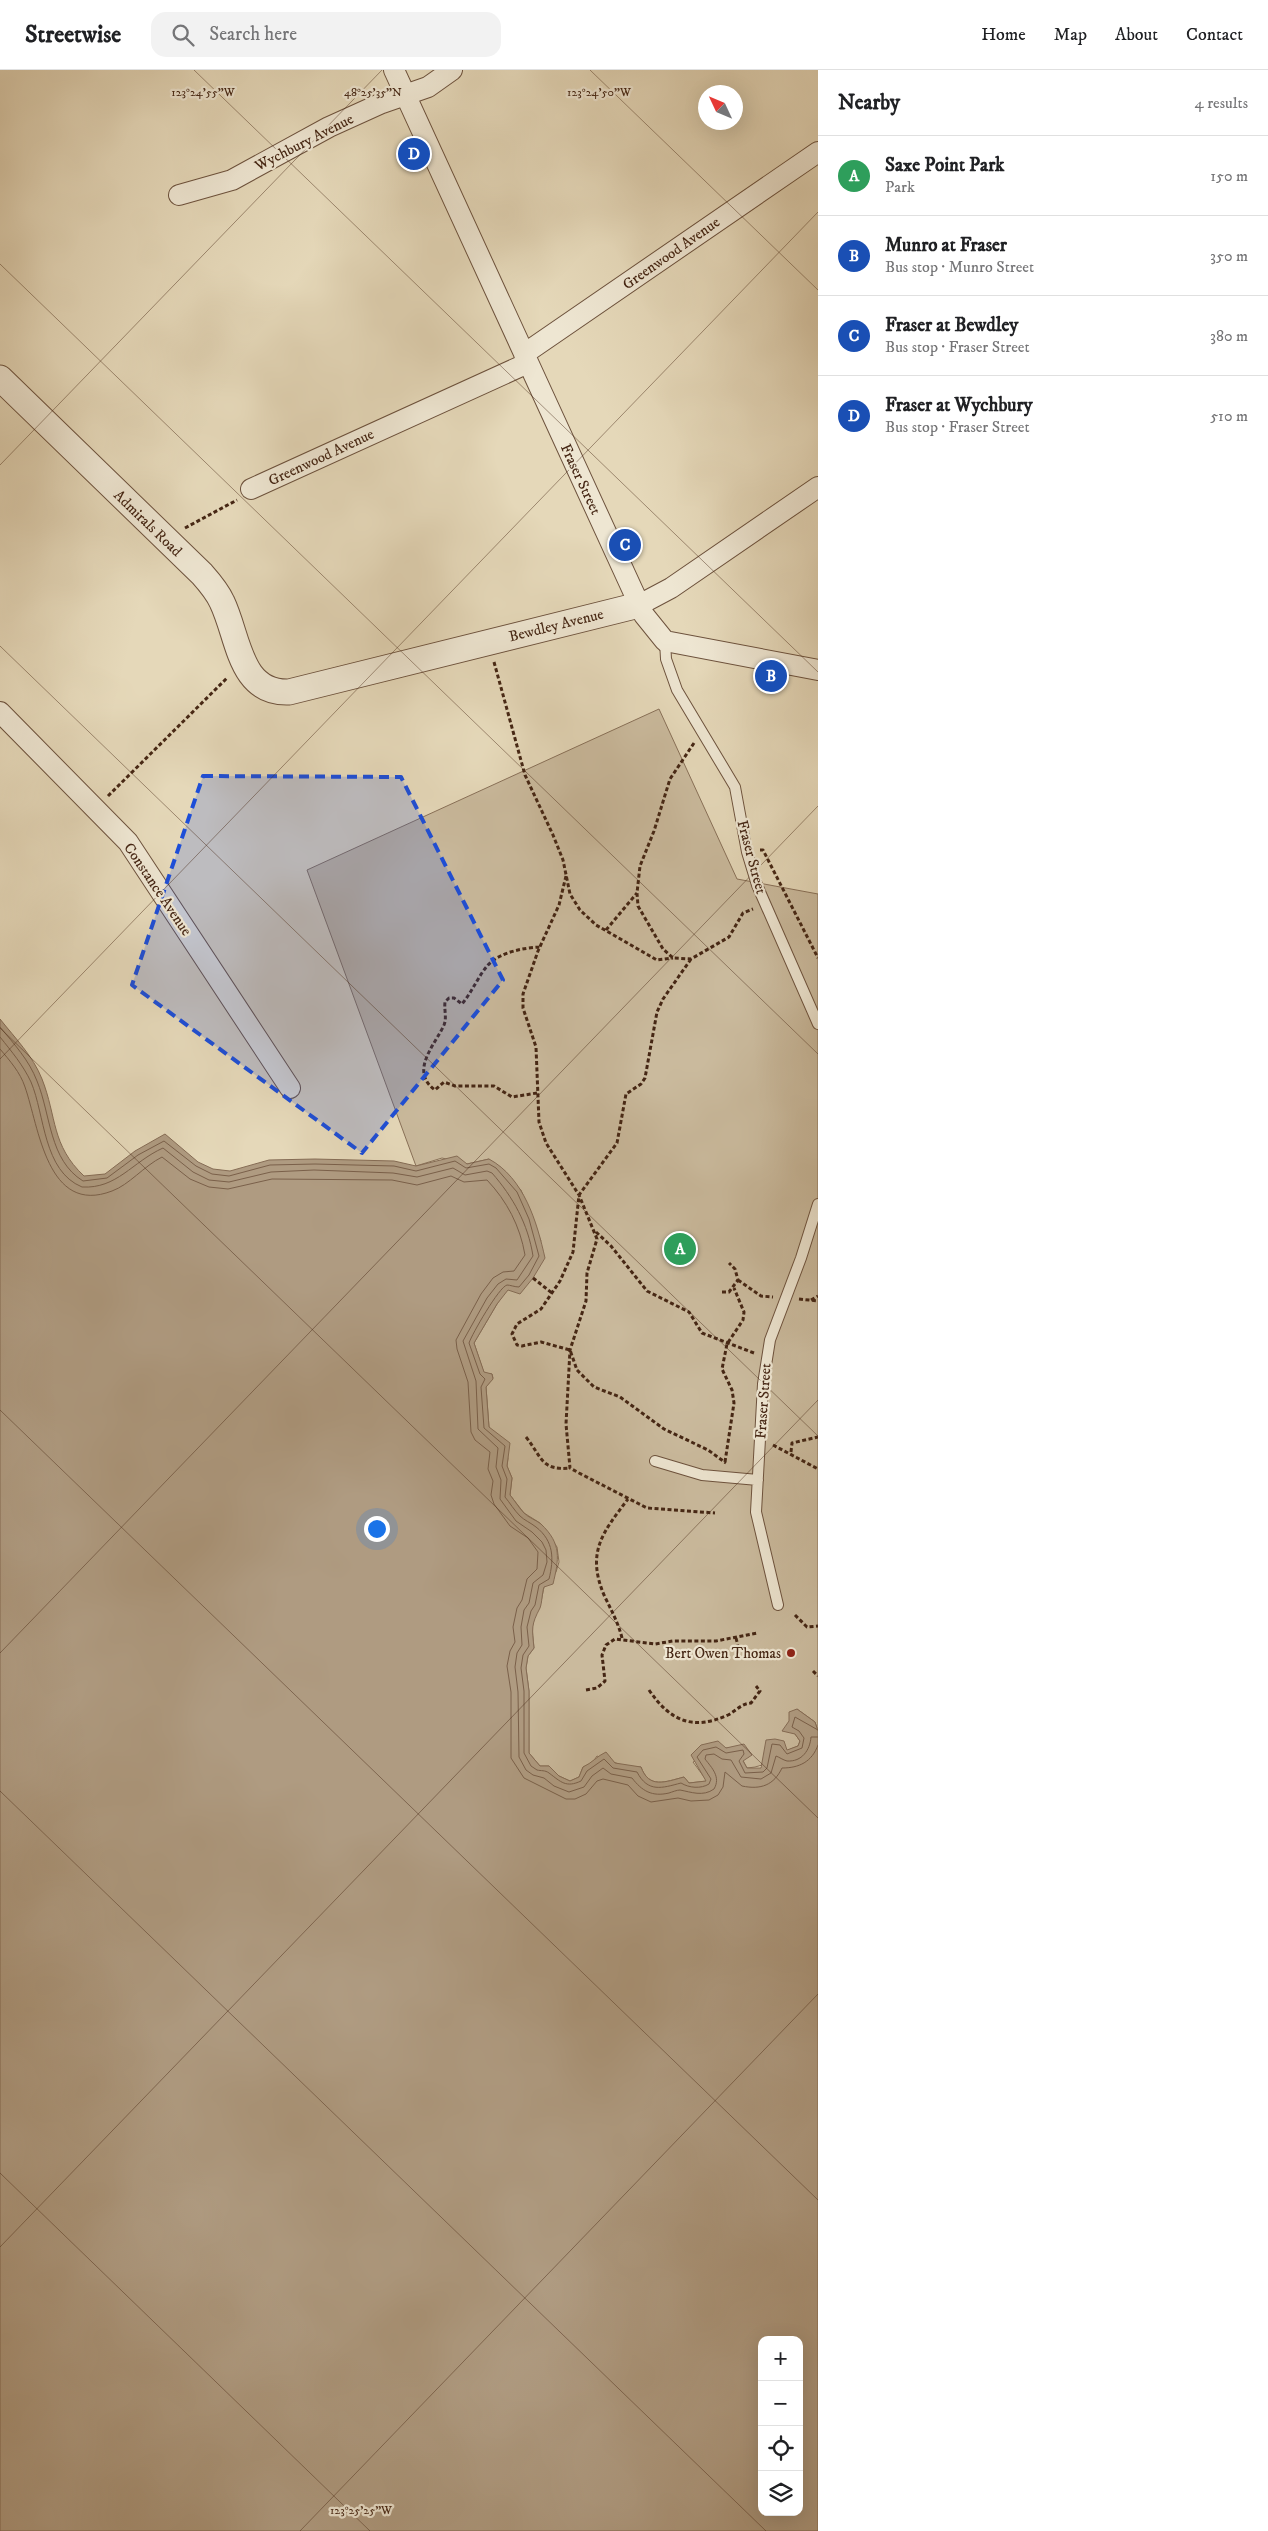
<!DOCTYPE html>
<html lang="en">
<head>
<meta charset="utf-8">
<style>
  :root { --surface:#fff; --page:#f2f2f2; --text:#202124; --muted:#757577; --line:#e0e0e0; --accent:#111827 }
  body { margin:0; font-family:"IM FELL DW Pica",serif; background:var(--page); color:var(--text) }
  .controls { position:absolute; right:15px; bottom:15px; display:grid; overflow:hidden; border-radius:10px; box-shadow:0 5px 20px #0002 }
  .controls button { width:45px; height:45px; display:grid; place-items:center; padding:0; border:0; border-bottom:1px solid var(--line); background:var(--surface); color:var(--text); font:25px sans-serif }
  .compass { position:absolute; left:698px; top:15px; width:45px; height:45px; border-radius:50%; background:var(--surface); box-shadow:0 5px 20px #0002; rotate:314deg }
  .you { position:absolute; left:376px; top:1458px; width:18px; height:18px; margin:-12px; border:4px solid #fff; border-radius:50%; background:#1a73e8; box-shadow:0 0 0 8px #1a73e833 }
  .badge { display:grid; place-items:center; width:32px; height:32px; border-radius:50%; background:var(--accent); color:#fff; font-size:16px; font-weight:700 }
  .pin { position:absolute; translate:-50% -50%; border:2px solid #fff; box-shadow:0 1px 5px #0006 }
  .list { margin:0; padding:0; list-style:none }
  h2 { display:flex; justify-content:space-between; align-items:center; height:65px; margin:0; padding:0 20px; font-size:21px }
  h2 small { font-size:16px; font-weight:400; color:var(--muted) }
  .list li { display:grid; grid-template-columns:32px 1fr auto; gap:15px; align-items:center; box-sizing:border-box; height:80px; padding:0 20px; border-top:1px solid var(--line) }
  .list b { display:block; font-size:19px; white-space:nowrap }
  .list p { margin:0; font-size:16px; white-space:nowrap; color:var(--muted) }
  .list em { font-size:16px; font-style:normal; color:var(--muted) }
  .icon { flex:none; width:28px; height:28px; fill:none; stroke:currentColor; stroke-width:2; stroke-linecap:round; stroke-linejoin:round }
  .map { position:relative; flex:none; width:818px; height:2461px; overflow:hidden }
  header { display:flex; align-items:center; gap:30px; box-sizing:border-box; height:70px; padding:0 25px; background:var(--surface); border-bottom:1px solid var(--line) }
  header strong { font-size:24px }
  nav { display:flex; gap:28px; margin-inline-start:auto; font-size:18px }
  .search { width:350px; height:45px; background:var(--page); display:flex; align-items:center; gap:12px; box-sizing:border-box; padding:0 18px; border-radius:15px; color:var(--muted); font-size:19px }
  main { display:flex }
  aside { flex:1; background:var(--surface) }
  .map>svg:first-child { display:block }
</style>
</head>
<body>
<header>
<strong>Streetwise</strong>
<div class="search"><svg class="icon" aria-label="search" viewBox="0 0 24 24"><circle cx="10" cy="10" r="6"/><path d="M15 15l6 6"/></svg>Search here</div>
<nav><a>Home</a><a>Map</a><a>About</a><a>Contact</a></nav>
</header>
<main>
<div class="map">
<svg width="818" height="2461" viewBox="0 0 818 2461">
  <rect width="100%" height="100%" fill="#e5d8b9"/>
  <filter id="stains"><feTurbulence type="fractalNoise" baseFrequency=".004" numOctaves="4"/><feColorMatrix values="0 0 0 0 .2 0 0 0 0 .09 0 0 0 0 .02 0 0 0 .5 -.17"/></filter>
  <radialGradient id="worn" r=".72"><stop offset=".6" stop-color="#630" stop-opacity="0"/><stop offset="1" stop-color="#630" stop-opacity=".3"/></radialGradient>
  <path fill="#caba9d" stroke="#887058" d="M659,639L737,809L818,824V1661L815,1652L797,1639L795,1664L800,1671L798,1676C777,1683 770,1697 747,1698L736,1677L726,1678L693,1692L707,1711L689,1713L684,1707C665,1712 649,1719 641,1697L624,1696L597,1686L592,1693L583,1697L579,1707L570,1711L559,1706L549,1696H540L529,1683V1621L526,1598L528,1586L534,1578L532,1558L535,1543L540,1537L544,1517L556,1502L559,1492L557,1477L540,1453L524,1443L510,1425L512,1408L507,1396L508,1388L489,1357L486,1317L493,1308L492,1304L484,1303L474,1273L497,1234L541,1171L521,1120L489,1089L467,1094L442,1088L416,1096L307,800Z"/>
  <path fill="#af9b81" stroke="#856c55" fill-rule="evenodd" d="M0,949C15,968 33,986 42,1009C57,1047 51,1075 84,1106L105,1104L135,1081L165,1064L198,1092L213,1099L230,1101L269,1090L315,1089L394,1091L416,1096L457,1086L467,1094L489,1089C524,1108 537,1152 545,1188L533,1208L520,1224L508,1220L497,1234L474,1273L484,1302L492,1304L493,1309L486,1317L489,1357L510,1373L507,1396L512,1408L510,1425C515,1431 519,1438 524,1443C529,1448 536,1450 541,1454C562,1474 559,1489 553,1514L544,1517C542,1523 542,1533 540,1538C531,1555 532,1558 534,1578L528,1586L526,1598L529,1621V1683L540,1696H549L559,1706L570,1711L579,1707L583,1697C592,1693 597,1686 606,1682L615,1693L641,1697C649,1719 665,1712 684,1707L689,1713L706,1711L691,1685L701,1675L718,1671L726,1678L744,1674L752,1685L743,1691L747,1698H761L766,1670L775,1669L784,1671L787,1680L798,1676L800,1671L795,1664L782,1661L789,1651V1642L797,1639L815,1652L818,1661V2461H0ZM762,2270H799V2442H762Z"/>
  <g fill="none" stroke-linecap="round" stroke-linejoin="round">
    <path stroke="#7a604a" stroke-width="1" d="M0,957C14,974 29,990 37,1011C51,1045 49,1090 83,1111L107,1108L138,1085L164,1071L196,1096L212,1104L229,1106L270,1095L315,1094L394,1096L416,1101L455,1091L466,1098L489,1094L496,1098L517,1122L529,1149L539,1186L529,1205L519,1217C515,1217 510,1215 507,1215C499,1217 472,1264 469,1273L480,1304L485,1309L481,1317L484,1358L505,1376L502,1396L507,1409L505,1427C510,1433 514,1440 520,1446C524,1450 531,1453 536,1457C554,1471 554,1489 549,1509L539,1515L535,1535L531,1541L527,1557L529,1576L523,1585L521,1598L524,1621V1683L531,1696L537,1700C541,1701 545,1700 549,1703C561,1712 566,1718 581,1711L587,1701L604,1689L613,1698L637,1702C648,1723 662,1718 681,1713C689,1718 701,1719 709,1714L711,1709L697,1687L703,1680L716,1677L726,1683L743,1680L744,1684L739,1691L745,1703L763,1702L767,1698L772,1674L780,1675L787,1684L802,1678L804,1668L799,1661L792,1657L795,1647L818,1660
      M0,967C12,982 23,995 31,1012C45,1045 43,1101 82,1117C117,1119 132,1092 163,1078L193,1102L209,1110L229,1112L271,1102L314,1100L393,1103L417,1107L453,1098L465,1105L487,1101L492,1103C513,1127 528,1154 533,1186L517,1210L506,1209L498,1214L487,1228L463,1271L476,1311L478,1359L498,1378L496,1397L501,1410L500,1429L516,1451L532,1462L542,1472L546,1480L547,1492L543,1505L533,1513L529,1533L524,1540L521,1557L522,1575L517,1583L515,1597L518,1622L519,1687L526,1700L533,1705L544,1708L554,1716L569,1722L584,1717L592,1706L603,1698L611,1704L632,1708C642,1721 652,1727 669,1723C672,1722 677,1720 680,1720C691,1722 703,1727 714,1719C721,1707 712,1698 705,1689L706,1685L714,1684L722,1689L731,1690L741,1707L761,1709L771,1703L776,1686C779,1687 783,1690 787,1691C802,1692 810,1680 811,1667H818
      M0,979C10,991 20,1002 25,1017C39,1057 47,1146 112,1121C129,1115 144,1096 162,1087L190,1109L209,1117L228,1119L272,1109L392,1110L417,1115L451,1106L464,1112L487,1110C507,1131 520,1156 525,1185L514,1201L503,1202L493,1208L481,1224L456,1270L457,1279L468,1312L471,1362L475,1370L490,1382L488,1399L493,1411L491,1425L494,1434L510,1456L528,1468L538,1482L537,1499L527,1509L522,1530L517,1538L513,1557L515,1572L510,1581L507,1596L511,1622V1688L524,1708L566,1729H575L586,1724L597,1711L603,1709L628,1715L638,1726L651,1732L678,1728L691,1731L709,1730L718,1725L723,1717L725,1702L742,1716C761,1720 774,1715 782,1698C799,1698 812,1692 818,1675"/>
    <g stroke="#6d523d" stroke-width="12">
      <path id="service" d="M665,571L666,589L677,620L735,717L747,782L757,815L818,954
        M655,1391L702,1405L758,1410
        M778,1535L756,1442L763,1314L770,1270L801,1188L818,1134"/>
    </g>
    <g stroke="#6d523d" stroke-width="22">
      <path id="minor" d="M394,0L644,545L665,571L818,600
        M179,125L232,110L329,57L382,33L428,17L452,0
        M524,284L818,82
        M251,419L528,293
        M639,535L671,518L818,417
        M0,642L128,772L290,1018"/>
    </g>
    <g stroke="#6d523d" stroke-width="27">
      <path id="tertiary" d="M0,308L202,504C210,513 217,521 222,532C239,567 239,624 289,622L639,535"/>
    </g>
    <path stroke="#452614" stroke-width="3" stroke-dasharray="4 2.5" stroke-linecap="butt" d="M185,458L237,430
      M494,592L525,705L553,765L563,790L570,824L580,840L596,855L657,890L673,888
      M694,673L670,709L654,761L640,796L637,823L638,836L663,879L673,888L691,889L729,867L743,843L753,839
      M108,726L228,607
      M760,780H763L818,888
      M566,806L559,835L538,881L523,924V938L536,977L539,1052L546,1073L579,1125L597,1169L587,1203L586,1231L570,1280L566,1354L570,1398L579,1403L647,1438L715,1443
      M606,860L637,823
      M691,889L663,929L657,942L645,1008L641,1014L626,1024L617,1073L579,1125L573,1182L560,1211L541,1239L517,1254L512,1264L517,1275L522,1276L541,1272L570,1280L577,1300L594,1317L620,1327L664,1359L708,1380L726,1393
      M537,1023L512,1027L494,1016H455L444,1012L435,1020C409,1001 435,975 444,955C447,948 444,940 445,932L449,928H454L462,934C472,922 479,905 488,895C500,882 523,878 540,877
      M596,1162L611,1176L647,1221L689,1242L702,1263L754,1283
      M533,1208L552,1223
      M738,1210L761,1226L773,1227
      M722,1222H729L738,1210L735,1199L729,1193
      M799,1229L818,1231
      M811,1230L818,1226
      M526,1367C542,1387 541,1401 570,1398
      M773,1375L818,1399
      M791,1382L792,1373L818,1367
      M725,1392L734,1333L732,1320L722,1299L727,1274L743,1250L744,1242L734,1218
      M795,1545L807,1557L818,1556
      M622,1568C618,1552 611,1540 604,1525C586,1482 603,1462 628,1429
      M736,1568L739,1580
      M813,1601L818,1606
      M586,1620L597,1618L605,1611L602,1585L606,1575L615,1569L655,1574L673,1571H716L757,1563
      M649,1620C670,1651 693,1661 728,1645C737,1640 741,1634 751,1633L760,1621L756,1616"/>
    <use href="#service" stroke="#eee6d2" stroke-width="10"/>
    <use href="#minor" stroke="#eee6d2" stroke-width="20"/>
    <use href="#tertiary" stroke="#eee6d2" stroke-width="25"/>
  </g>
  <path fill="#1d4ed8" fill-opacity="0.2" stroke="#1d4ed8" stroke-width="4" stroke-dasharray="10 6" stroke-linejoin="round" d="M203,706L401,707L503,910L362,1083L132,915Z"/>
  <path fill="none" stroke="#452614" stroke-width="1" stroke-opacity="0.45" d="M194,0L818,602M590,0L818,220M0,194L818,984M0,395L382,0M0,576L818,1366M0,958L818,1748M0,989L818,142M0,1340L818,2130M0,1583L818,736M0,1721L766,2461M0,2103L370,2461M0,2177L818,1330M300,2461L818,1924"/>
  <circle fill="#8f2418" stroke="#eee6d2" stroke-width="2" cx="791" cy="1583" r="5"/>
  <g text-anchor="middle" stroke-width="4.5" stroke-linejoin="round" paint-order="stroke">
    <g font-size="15" fill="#452614" stroke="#eee6d2">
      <text transform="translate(304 72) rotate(-27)" y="5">Wychbury Avenue</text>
      <text transform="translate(671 183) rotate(-35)" y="5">Greenwood Avenue</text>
      <text transform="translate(321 387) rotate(-25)" y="5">Greenwood Avenue</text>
      <text transform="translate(581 409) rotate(65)" y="5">Fraser Street</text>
      <text transform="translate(148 453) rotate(44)" y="5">Admirals Road</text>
      <text transform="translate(556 555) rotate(-14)" y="5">Bewdley Avenue</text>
      <text transform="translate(752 787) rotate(75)" y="5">Fraser Street</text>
      <text transform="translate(158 819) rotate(56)" y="5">Constance Avenue</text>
      <text transform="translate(763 1331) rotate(-86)" y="5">Fraser Street</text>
    </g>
    <g font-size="15" fill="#452614" stroke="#eee6d2" text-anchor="end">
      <text x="781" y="1588">Bert Owen Thomas</text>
    </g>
  </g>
  <g font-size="12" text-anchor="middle" fill="#452614" stroke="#eee6d2" stroke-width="4.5" stroke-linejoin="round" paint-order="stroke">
    <text x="203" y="26">123°24'55"W</text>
    <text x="599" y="26">123°24'50"W</text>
    <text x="373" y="26">48°25'35"N</text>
    <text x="361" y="2444">123°25'25"W</text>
  </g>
  <rect width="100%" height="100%" filter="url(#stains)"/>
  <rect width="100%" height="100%" fill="url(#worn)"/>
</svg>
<div class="controls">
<button>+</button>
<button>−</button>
<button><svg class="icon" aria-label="locate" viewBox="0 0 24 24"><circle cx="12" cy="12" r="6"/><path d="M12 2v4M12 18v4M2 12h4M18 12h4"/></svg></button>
<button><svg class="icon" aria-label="layers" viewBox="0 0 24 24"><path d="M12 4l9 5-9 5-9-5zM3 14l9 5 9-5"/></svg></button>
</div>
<svg class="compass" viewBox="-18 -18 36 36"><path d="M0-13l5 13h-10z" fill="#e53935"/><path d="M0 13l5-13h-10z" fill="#757577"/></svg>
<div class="you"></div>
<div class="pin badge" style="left:680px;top:1179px;background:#2e9e5b">A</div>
<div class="pin badge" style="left:771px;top:606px;background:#1a4fb4">B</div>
<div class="pin badge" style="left:625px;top:475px;background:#1a4fb4">C</div>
<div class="pin badge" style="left:414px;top:84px;background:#1a4fb4">D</div>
</div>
<aside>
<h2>Nearby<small>4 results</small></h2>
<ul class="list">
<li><span class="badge" style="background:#2e9e5b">A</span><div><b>Saxe Point Park</b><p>Park</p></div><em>150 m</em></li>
<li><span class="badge" style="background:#1a4fb4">B</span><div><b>Munro at Fraser</b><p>Bus stop · Munro Street</p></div><em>350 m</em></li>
<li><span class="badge" style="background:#1a4fb4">C</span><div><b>Fraser at Bewdley</b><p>Bus stop · Fraser Street</p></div><em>380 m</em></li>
<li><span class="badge" style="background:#1a4fb4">D</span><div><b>Fraser at Wychbury</b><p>Bus stop · Fraser Street</p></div><em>510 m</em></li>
</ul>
</aside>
</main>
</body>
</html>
